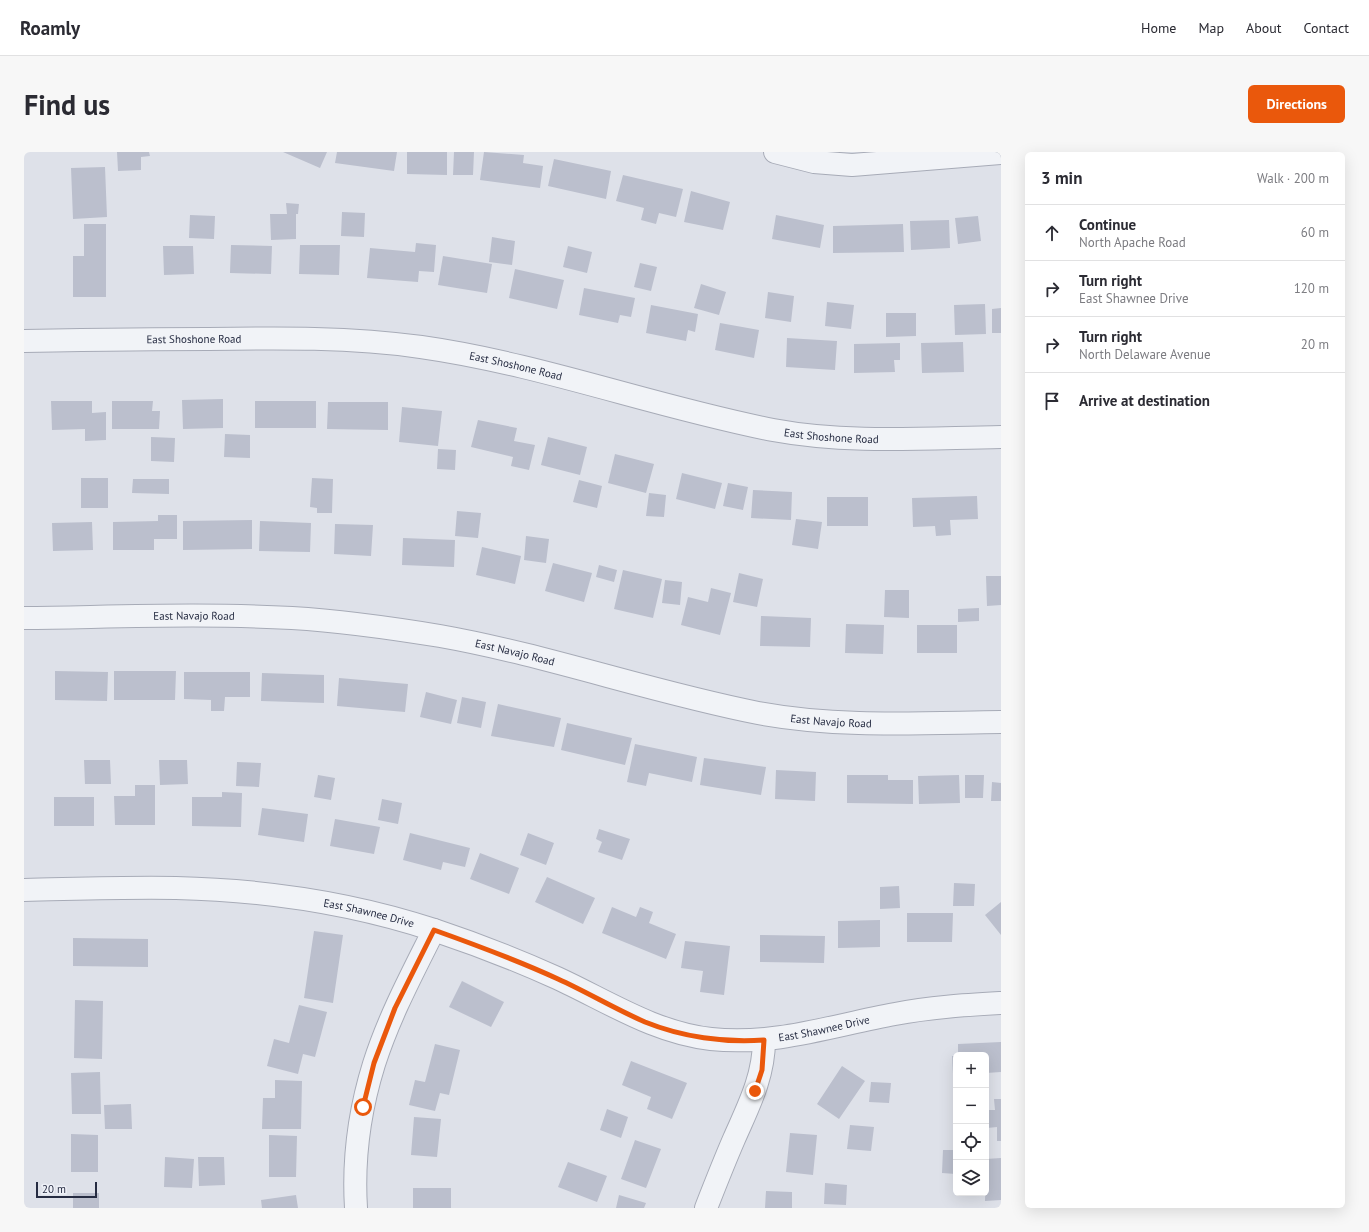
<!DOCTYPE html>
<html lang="en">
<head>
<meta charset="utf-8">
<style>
  :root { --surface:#fff; --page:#f7f7f7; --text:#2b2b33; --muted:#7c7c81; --line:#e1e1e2; --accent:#ea580c }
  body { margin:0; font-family:"PT Sans",sans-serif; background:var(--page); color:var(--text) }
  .controls { position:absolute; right:12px; bottom:12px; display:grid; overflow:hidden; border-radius:6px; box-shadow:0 4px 16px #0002 }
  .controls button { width:36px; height:36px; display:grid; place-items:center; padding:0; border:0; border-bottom:1px solid var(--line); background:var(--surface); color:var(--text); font:20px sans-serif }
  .scale { position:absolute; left:12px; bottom:10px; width:61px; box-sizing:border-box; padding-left:4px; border:2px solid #262c42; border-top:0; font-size:11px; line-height:14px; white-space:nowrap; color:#262c42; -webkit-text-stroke:3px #eef0f7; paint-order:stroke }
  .stop { position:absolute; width:12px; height:12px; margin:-9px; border:3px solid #ea580c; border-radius:50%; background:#fff }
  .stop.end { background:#ea580c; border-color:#fff; box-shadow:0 1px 4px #0008 }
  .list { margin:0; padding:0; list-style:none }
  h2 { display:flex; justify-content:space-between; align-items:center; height:52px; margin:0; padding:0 16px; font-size:17px }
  h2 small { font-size:13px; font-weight:400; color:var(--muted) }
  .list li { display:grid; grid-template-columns:26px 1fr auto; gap:12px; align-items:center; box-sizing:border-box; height:56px; padding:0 16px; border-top:1px solid var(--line) }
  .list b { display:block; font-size:15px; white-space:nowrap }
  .list p { margin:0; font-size:13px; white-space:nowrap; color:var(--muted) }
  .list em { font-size:13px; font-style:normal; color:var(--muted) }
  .icon { flex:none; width:22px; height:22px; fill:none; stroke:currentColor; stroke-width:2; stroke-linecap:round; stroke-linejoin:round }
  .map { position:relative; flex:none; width:977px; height:1056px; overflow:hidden; border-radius:6px }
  header { display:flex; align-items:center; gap:24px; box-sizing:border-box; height:56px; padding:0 20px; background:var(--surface); border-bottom:1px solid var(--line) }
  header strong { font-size:19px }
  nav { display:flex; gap:22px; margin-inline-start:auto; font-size:14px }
  .intro { display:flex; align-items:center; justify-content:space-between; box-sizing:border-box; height:96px; padding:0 24px }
  h1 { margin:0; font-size:28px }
  .button { padding:10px 18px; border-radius:6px; background:var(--accent); color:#fff; font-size:14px; font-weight:700 }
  main { display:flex; gap:24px; padding:0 24px }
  aside { flex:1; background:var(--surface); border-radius:6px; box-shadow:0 4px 16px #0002 }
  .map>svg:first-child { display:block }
</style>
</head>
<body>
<header>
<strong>Roamly</strong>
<nav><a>Home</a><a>Map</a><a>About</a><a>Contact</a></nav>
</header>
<div class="intro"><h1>Find us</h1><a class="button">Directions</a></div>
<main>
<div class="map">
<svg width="977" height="1056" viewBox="0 0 977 1056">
  <rect width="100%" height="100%" fill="#dee1e9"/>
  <path fill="#bbbfcd" d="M93,0H125L126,4L117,5V18L94,19Z
    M259,0H303L296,16Z
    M313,0H373L370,19L311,11Z
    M383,0H423V23L383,22Z
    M430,0H450L449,23H429Z
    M460,0L500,3L499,11L519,14L516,36L456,28Z
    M530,7L587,19L582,47L524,34Z
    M81,15L83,65L49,67L47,16Z
    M599,23L659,37L652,65L635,61L632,72L617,68L620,56L592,49Z
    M667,39L706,50L699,78L660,70Z
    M262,51L275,52L274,62H272V87L247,88L246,62H263Z
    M318,60L341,61L340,85L317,84Z
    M166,63L191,64L190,87L165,86Z
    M752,63L800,73L796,96L748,87Z
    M954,64L957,89L934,92L931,66Z
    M925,68L926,96L887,98L886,69Z
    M60,72H82V145H49V104H60Z
    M879,72L880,100L809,101V74Z
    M468,85L491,89L488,113L465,110Z
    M392,91L412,93L410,120L395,119L394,130L343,126L346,96L391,100Z
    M207,93L248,94L247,122L206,121Z
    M276,93H316L315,123L275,122Z
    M139,94H169L170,122L140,123Z
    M544,94L568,100L563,121L539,115Z
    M419,104L468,112L463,141L414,133Z
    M616,111L633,115L627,139L610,135Z
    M491,117L540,128L533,157L485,146Z
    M677,132L702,140L695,163L670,156Z
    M560,136L611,146L607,165L596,163L594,171L555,163Z
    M744,140L770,144L767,170L741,166Z
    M803,150L830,153L827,177L801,174Z
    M961,152L962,182L931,183L930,153Z
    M627,153L674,162L671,180L664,178L662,189L622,181Z
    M977,156V181H968V157Z
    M862,161H892V184L862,185Z
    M696,171L735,178L730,206L691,198Z
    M763,186L813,189L811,218L762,215Z
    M939,190L940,220L898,221L897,191Z
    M876,191V208H870L871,220L830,221V192Z
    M199,247V276L159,277L158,248Z
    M27,249H68V261L82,260V288L61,289V277L28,278Z
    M88,249H129L128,259H136L135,277H88Z
    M231,249H292V276H231Z
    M304,250H364V278L303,277Z
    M378,255L418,259L414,294L375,290Z
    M454,268L493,276L490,289L511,293L505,318L487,314L489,305L447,295Z
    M201,282L226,283V306L200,305Z
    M127,285L151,286L150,310L127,309Z
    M524,285L563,295L556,323L517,313Z
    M414,297L432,298L431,318L413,317Z
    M591,302L630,312L622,341L584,331Z
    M658,321L698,331L691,357L652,347Z
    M57,326H84V356H57Z
    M288,326L309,327L308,361H293V356L286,355Z
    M109,327H145V342L108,341Z
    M555,328L578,334L573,356L549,350Z
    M704,331L724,335L719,358L699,354Z
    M729,338L768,340L767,368L727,366Z
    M625,341L642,343L640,365L622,364Z
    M953,344L954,367L926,368L927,383L912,384L911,374L889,375L888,346Z
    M803,345H844V374H803Z
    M433,359L457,361L454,386L431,384Z
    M134,363H153V387H130V398H89V370L134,369Z
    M772,367L798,370L794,397L768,393Z
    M228,368V397L159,398V369Z
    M236,369L287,371L286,400L235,399Z
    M68,370L69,398L29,399L28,371Z
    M311,372L349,373L347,404L310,402Z
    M502,384L525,387L522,411L500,408Z
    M379,386L431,388L430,415L378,413Z
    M458,395L497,404L491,432L452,423Z
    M529,411L568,421L560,450L521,439Z
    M575,413L593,418L590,430L572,425Z
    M599,418L638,427L629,466L590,457Z
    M715,421L739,427L733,455L709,450Z
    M962,424H977V453L963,454Z
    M641,428L658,430L656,453L638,451Z
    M687,436L707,441L696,483L657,473L664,445L684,450Z
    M861,438H885V466L860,465Z
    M955,456V469L934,470V457Z
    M737,464L787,466L786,495L736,494Z
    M822,472L860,473L859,502L821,501Z
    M893,473H933V501H893Z
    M31,519L84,520L83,549L31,548Z
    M90,519H152L151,548H90Z
    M160,520H226V545H201L200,559H187V548L160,547Z
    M238,521L300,523V551L237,549Z
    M315,526L384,532L381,560L313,554Z
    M402,540L433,548L427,572L396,565Z
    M438,545L462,550L457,576L433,571Z
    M474,552L537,566L530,595L467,584Z
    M543,571L608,586L601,613L537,598Z
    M611,592L673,605L668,630L625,621L622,634L603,630Z
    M680,606L742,615L737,643L676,633Z
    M60,608H86L87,632H61Z
    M135,608H163L164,632L136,633Z
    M213,610L237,611L235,635L212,634Z
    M752,618L792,620L791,649L751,647Z
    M294,623L311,626L307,648L290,645Z
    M823,623H864V628H889V652L823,651Z
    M935,623L936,651L895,652L894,624Z
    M941,623H960L959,646H941Z
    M968,630L977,631V649H967Z
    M111,633H131V673H91L90,644H111Z
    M198,640L218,641L217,675L168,674V645H198Z
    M30,645H70V674H30Z
    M358,647L378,651L374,672L354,668Z
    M238,656L284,662L280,690L234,683Z
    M311,667L356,675L350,702L306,694Z
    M575,677L606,687L598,708L574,700L578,690L572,687Z
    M386,681L446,696L441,715L419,710L417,718L379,708Z
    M504,681L530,691L522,713L496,703Z
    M456,701L495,716L485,742L446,727Z
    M523,725L571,746L559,772L511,750Z
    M930,731L951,732L950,754H929Z
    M875,734L876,756L856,757V735Z
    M977,750V783L961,763Z
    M588,755L612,765L616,755L629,760L625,771L652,782L642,807L578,781Z
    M883,761H929L928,790H883Z
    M856,768V795L814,796V769Z
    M290,779L319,783L309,851L280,846Z
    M736,783L801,784L800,811L736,810Z
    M49,786L124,787V815L49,814Z
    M661,789L706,794L700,843L676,840L679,819L657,816Z
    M438,829L480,850L467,875L425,855Z
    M51,848L79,849L78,907L50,906Z
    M275,853L303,860L291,905L279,902L274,922L243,914L250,887L265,891Z
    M977,890V920L962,921V903H934V892Z
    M411,892L436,898L425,943L416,941L411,959L385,953L391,928L401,930Z
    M928,904H932V922H929Z
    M607,909L663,931L648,967L623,957L627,945L598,933Z
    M818,914L841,929L815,967L793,952Z
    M76,920L77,962H48L47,921Z
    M251,928L278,929L277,977H238L239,946H251Z
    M847,930L867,931L865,951L845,950Z
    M970,947H977V989H973V975L963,976V958H971Z
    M107,952L108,977H81L80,953Z
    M583,957L604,965L597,986L576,978Z
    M390,965L417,967L413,1005L387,1003Z
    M826,973L850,975L847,999L823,997Z
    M766,981L793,983L789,1023L762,1020Z
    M47,982L74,983V1020H47Z
    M245,983L273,984L272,1025H245Z
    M611,988L637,997L622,1036L597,1027Z
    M919,998H932V1022L918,1021Z
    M141,1005L170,1007L168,1036L140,1035Z
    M174,1005H200L201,1033L175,1034Z
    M977,1006V1048L961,1049L962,1007Z
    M544,1010L583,1024L573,1050L534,1035Z
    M801,1031L823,1033L822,1053L800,1052Z
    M389,1036H427V1056H389Z
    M742,1039L768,1040V1056H741Z
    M49,1041H75V1056H49Z
    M272,1043L274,1056H238L237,1048Z
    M595,1043L622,1051L620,1056H592Z"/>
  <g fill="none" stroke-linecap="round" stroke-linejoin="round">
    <g stroke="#a7abb7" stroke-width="24">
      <g id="street">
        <path d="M751,0L790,10L828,13L977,1"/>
        <path id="s1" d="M0,189C61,188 122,187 184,187C255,186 326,185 397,195C517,212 631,255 749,278C824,292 901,286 977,285"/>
        <path id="s2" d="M0,466C89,465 179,461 268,466C317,469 367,476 416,484C523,503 627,540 734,561C814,576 896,571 977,570"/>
        <path id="s3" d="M0,738C51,737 101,735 152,736C238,738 328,751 410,778C452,792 493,808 533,826C583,849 631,881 687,887C751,894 810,873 871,862C906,855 942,853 977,851"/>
        <path d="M332,1056C329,1008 336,957 350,912C365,865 388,822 410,778"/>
        <path d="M682,1056C691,1033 700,1010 710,987C724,955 740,925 740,888"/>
      </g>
    </g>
    <use href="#street" stroke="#f1f3f7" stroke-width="22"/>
  </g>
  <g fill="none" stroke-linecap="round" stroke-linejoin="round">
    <path stroke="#ea580c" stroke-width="5" d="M339,955L350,911L371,856L410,778C452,793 493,808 534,827C563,840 591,857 621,870C658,885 701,891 740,888L738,918L731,939"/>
  </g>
  <g text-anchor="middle" stroke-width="4" stroke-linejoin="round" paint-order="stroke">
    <g font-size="11" fill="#262c42" stroke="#eef0f7">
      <text dy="4" stroke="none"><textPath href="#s1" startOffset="170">East Shoshone Road</textPath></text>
      <text dy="4" stroke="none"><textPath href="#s1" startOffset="494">East Shoshone Road</textPath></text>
      <text dy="4" stroke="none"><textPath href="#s1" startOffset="818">East Shoshone Road</textPath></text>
      <text dy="4" stroke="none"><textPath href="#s2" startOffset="170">East Navajo Road</textPath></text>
      <text dy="4" stroke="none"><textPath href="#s2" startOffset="494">East Navajo Road</textPath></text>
      <text dy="4" stroke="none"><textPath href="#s2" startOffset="818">East Navajo Road</textPath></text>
      <text dy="4" stroke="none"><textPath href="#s3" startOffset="347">East Shawnee Drive</textPath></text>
      <text dy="4" stroke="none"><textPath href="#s3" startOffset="827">East Shawnee Drive</textPath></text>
    </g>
  </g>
</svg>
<div class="controls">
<button>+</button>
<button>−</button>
<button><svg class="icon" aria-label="locate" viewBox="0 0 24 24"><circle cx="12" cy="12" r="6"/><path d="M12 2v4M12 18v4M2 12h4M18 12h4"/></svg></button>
<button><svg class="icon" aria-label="layers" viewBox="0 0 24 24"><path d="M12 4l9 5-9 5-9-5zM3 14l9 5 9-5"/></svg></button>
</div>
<div class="scale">20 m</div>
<div class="stop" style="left:339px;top:955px"></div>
<div class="stop end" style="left:731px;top:939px"></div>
</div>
<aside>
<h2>3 min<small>Walk · 200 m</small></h2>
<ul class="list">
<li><svg class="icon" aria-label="ahead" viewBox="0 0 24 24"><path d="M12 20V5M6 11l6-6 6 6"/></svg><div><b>Continue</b><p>North Apache Road</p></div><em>60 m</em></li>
<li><svg class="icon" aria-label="right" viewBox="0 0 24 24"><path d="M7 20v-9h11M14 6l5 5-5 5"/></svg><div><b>Turn right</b><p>East Shawnee Drive</p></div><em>120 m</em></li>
<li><svg class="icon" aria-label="right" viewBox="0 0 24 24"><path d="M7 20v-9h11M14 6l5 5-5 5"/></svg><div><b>Turn right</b><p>North Delaware Avenue</p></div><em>20 m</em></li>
<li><svg class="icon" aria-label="arrive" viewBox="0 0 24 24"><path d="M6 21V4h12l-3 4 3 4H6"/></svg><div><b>Arrive at destination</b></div></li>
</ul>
</aside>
</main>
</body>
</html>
